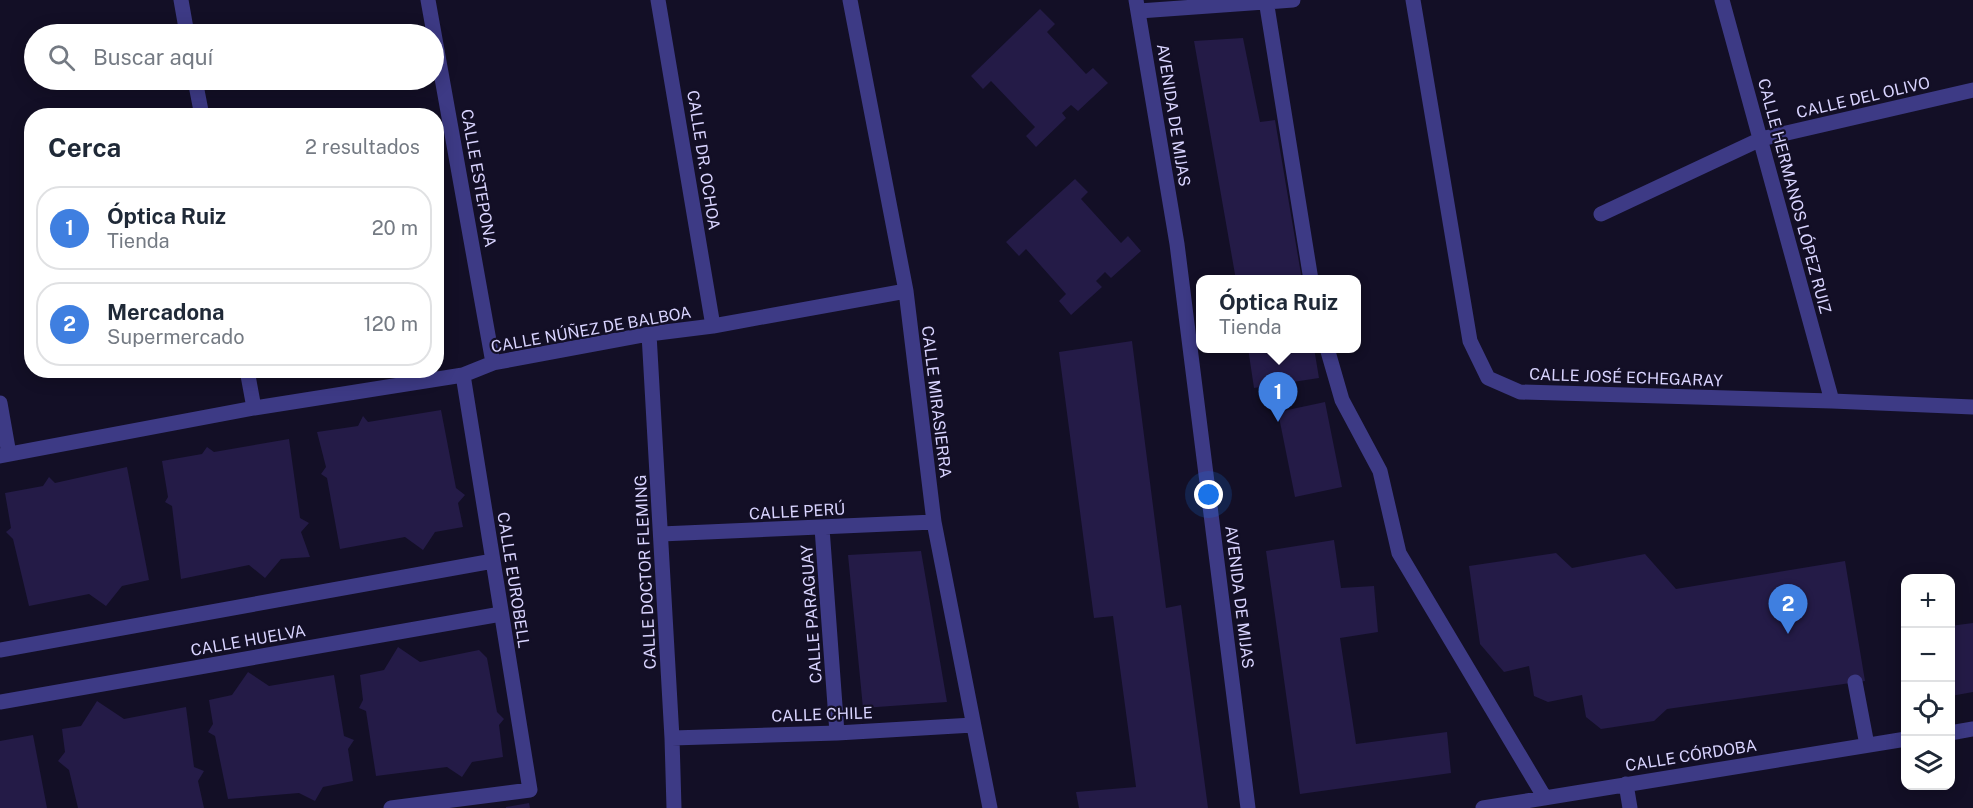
<!DOCTYPE html>
<html lang="es">
<head>
<meta charset="utf-8">
<style>
  :root { --surface:#fff; --page:#f6f6f7; --text:#1f2937; --muted:#747a83; --line:#e0e1e3; --accent:#117e91 }
  body { margin:0; font-family:"Public Sans",sans-serif; background:var(--page); color:var(--text) }
  .controls { position:absolute; right:18px; bottom:18px; display:grid; overflow:hidden; border-radius:12px; box-shadow:0 3px 15px #0003 }
  .controls button { width:54px; height:54px; display:grid; place-items:center; padding:0; border:0; border-bottom:2px solid var(--line); background:var(--surface); color:var(--text); font:30px sans-serif }
  .you { position:absolute; left:1209px; top:495px; width:21px; height:21px; margin:-15px; border:4px solid #fff; border-radius:50%; background:#1a73e8; box-shadow:0 0 0 9px #1a73e833 }
  .badge { display:grid; place-items:center; width:39px; height:39px; border-radius:50%; background:var(--accent); color:#fff; font-size:20px; font-weight:700 }
  .pin { position:absolute; translate:-50% -50px; filter:drop-shadow(0 2px 3px #0008) }
  .pin::after { content:''; position:absolute; top:32px; width:21px; height:18px; background:inherit; clip-path:polygon(0 0,100% 0,50% 100%) }
  .popup { position:absolute; left:1196px; top:275px; width:165px; height:78px; box-sizing:border-box; display:grid; place-content:center; border-radius:12px; background:var(--surface); filter:drop-shadow(0 2px 4px #0005); font-size:20px; white-space:nowrap; color:var(--muted) }
  .popup b { font-size:22px; color:var(--text) }
  .popup::after { content:''; position:absolute; left:50%; top:100%; margin-left:-12px; border:12px solid transparent; border-top-color:var(--surface) }
  .list { margin:0; padding:0; list-style:none }
  h2 { display:flex; justify-content:space-between; align-items:center; height:78px; margin:0; padding:0 24px; font-size:26px }
  h2 small { font-size:20px; font-weight:400; color:var(--muted) }
  .list li { display:grid; grid-template-columns:39px 1fr auto; gap:18px; align-items:center; box-sizing:border-box; height:84px; margin:0 12px 12px; padding:0 12px; border:2px solid var(--line); border-radius:24px }
  .list b { display:block; font-size:22px; white-space:nowrap }
  .list p { margin:0; font-size:20px; white-space:nowrap; color:var(--muted) }
  .list em { font-size:20px; font-style:normal; color:var(--muted) }
  .icon { flex:none; width:33px; height:33px; fill:none; stroke:currentColor; stroke-width:2; stroke-linecap:round; stroke-linejoin:round }
  .map { position:relative; flex:none; width:1973px; height:808px; overflow:hidden }
  .search { position:absolute; background:var(--surface); box-shadow:0 3px 15px #0003; left:24px; top:24px; width:420px; height:66px; display:flex; align-items:center; gap:15px; box-sizing:border-box; padding:0 21px; border-radius:33px; color:var(--muted); font-size:22px }
  .panel { position:absolute; background:var(--surface); box-shadow:0 3px 15px #0003; left:24px; top:108px; width:420px; height:270px; border-radius:24px }
  .map>svg:first-child { display:block }
</style>
</head>
<body>
<div class="map">
<svg width="1973" height="808" viewBox="0 0 1973 808">
  <rect width="100%" height="100%" fill="#130f26"/>
  <path fill="#241b47" d="M1040,9L1055,24L1047,32L1086,74L1093,68L1108,83L1078,111L1071,105L1062,113L1066,118L1036,147L1026,136L1035,127L991,81L983,89L971,76Z
    M1243,38L1260,122L1275,120L1302,280H1236L1194,41Z
    M1075,179L1088,192L1081,199L1121,243L1128,236L1141,251L1111,278L1105,272L1096,281L1102,287L1071,315L1059,301L1066,294L1026,249L1019,256L1006,242Z
    M1132,341L1166,608L1181,605L1208,808H1079L1076,792L1136,787L1113,616L1094,618L1059,352Z
    M1248,348H1314L1319,378L1254,388Z
    M1325,402L1342,487L1295,497L1278,412Z
    M441,410L456,488L465,495L458,503L463,527L435,532L423,550L405,537L340,549L327,478L321,474L326,467L317,432L358,426L363,416L368,422Z
    M289,439L300,518L309,523L301,532L310,557L281,559L265,578L249,565L181,579L172,506L165,502L168,497L162,461L202,454L207,447L214,452Z
    M127,467L149,580L122,586L106,606L89,594L29,606L13,539L6,532L11,528L5,493L43,486L49,477L55,483Z
    M1334,540L1341,588L1374,586L1378,632L1340,638L1356,744L1447,732L1451,773L1300,794L1266,551Z
    M921,551L947,702L863,708L848,555Z
    M1556,553L1572,568L1645,554L1676,589L1845,561L1865,681L1667,709L1654,721L1601,729L1586,717L1582,695L1548,702L1534,696L1529,666L1504,672L1480,644L1469,566Z
    M1973,623V692L1951,696L1950,626Z
    M398,647L420,662L479,650L487,658L497,712L504,719L499,725L503,757L472,762L462,777L447,767L376,776L366,711L359,708L363,700L360,675L384,670Z
    M248,672L269,686L334,675L344,736L354,740L348,749L353,781L323,787L315,801L299,793L228,799L215,736L208,732L213,724L209,700L232,695Z
    M97,701L124,719L186,707L194,767L204,771L198,781L204,808H78L69,770L58,761L65,752L62,729L81,726Z
    M33,735L47,808H0V741Z
    M529,803L530,808H506V807Z"/>
  <g fill="none" stroke-linecap="round" stroke-linejoin="round">
    <path stroke="#3d3a85" stroke-width="15" d="M181,0L187,34
      M428,0L493,363
      M658,0L713,326
      M850,0L906,291L934,522L990,808
      M1136,0L1177,244L1248,808
      M1266,0L1311,280
      M1413,0L1470,341L1488,378L1520,392L1832,401L1973,407
      M1722,0L1832,401
      M1139,11L1293,0
      M195,80L202,116
      M1601,214L1761,139L1973,90
      M649,334L672,738L674,808
      M1327,348L1342,400L1380,471L1399,553L1545,798
      M247,370L254,408
      M0,403L9,454
      M0,456L254,408L463,375L493,363L649,334L713,326L906,291
      M822,528L837,733
      M661,534L934,522
      M0,650L493,561
      M1855,682L1867,745
      M0,702L501,614
      M1950,733L1973,729
      M672,738L837,733L973,725
      M1626,784L1630,808
      M391,808L530,790L463,375
      M1483,808L1906,739"/>
  </g>
  <g text-anchor="middle" stroke-width="4.5" stroke-linejoin="round" paint-order="stroke">
    <g font-size="16" fill="#d9d4ff" stroke="#130f26">
      <text transform="translate(1863 97) rotate(-13)" y="6">CALLE DEL OLIVO</text>
      <text transform="translate(1174 115) rotate(81)" y="6">AVENIDA DE MIJAS</text>
      <text transform="translate(704 160) rotate(81)" y="6">CALLE DR. OCHOA</text>
      <text transform="translate(479 178) rotate(80)" y="6">CALLE ESTEPONA</text>
      <text transform="translate(1795 196) rotate(75)" y="6">CALLE HERMANOS LÓPEZ RUIZ</text>
      <text transform="translate(591 329) rotate(-10)" y="6">CALLE NÚÑEZ DE BALBOA</text>
      <text transform="translate(1626 377) rotate(2)" y="6">CALLE JOSÉ ECHEGARAY</text>
      <text transform="translate(937 402) rotate(83)" y="6">CALLE MIRASIERRA</text>
      <text transform="translate(797 511) rotate(-3)" y="6">CALLE PERÚ</text>
      <text transform="translate(645 572) rotate(-93)" y="6">CALLE DOCTOR FLEMING</text>
      <text transform="translate(514 580) rotate(81)" y="6">CALLE EUROBELL</text>
      <text transform="translate(1240 597) rotate(83)" y="6">AVENIDA DE MIJAS</text>
      <text transform="translate(811 614) rotate(-94)" y="6">CALLE PARAGUAY</text>
      <text transform="translate(248 640) rotate(-10)" y="6">CALLE HUELVA</text>
      <text transform="translate(822 714) rotate(-2)" y="6">CALLE CHILE</text>
      <text transform="translate(1691 755) rotate(-9)" y="6">CALLE CÓRDOBA</text>
    </g>
  </g>
</svg>
<div class="controls">
<button>+</button>
<button>−</button>
<button><svg class="icon" aria-label="locate" viewBox="0 0 24 24"><circle cx="12" cy="12" r="6"/><path d="M12 2v4M12 18v4M2 12h4M18 12h4"/></svg></button>
<button><svg class="icon" aria-label="layers" viewBox="0 0 24 24"><path d="M12 4l9 5-9 5-9-5zM3 14l9 5 9-5"/></svg></button>
</div>
<div class="you"></div>
<div class="pin badge" style="left:1278px;top:422px;background:#3f7fe0">1</div>
<div class="popup"><b>Óptica Ruiz</b>Tienda</div>
<div class="pin badge" style="left:1788px;top:634px;background:#3f7fe0">2</div>
<div class="search"><svg class="icon" aria-label="search" viewBox="0 0 24 24"><circle cx="10" cy="10" r="6"/><path d="M15 15l6 6"/></svg>Buscar aquí</div>
<section class="panel">
<h2>Cerca<small>2 resultados</small></h2>
<ul class="list">
<li><span class="badge" style="background:#3f7fe0">1</span><div><b>Óptica Ruiz</b><p>Tienda</p></div><em>20 m</em></li>
<li><span class="badge" style="background:#3f7fe0">2</span><div><b>Mercadona</b><p>Supermercado</p></div><em>120 m</em></li>
</ul>
</section>
</div>
</body>
</html>
